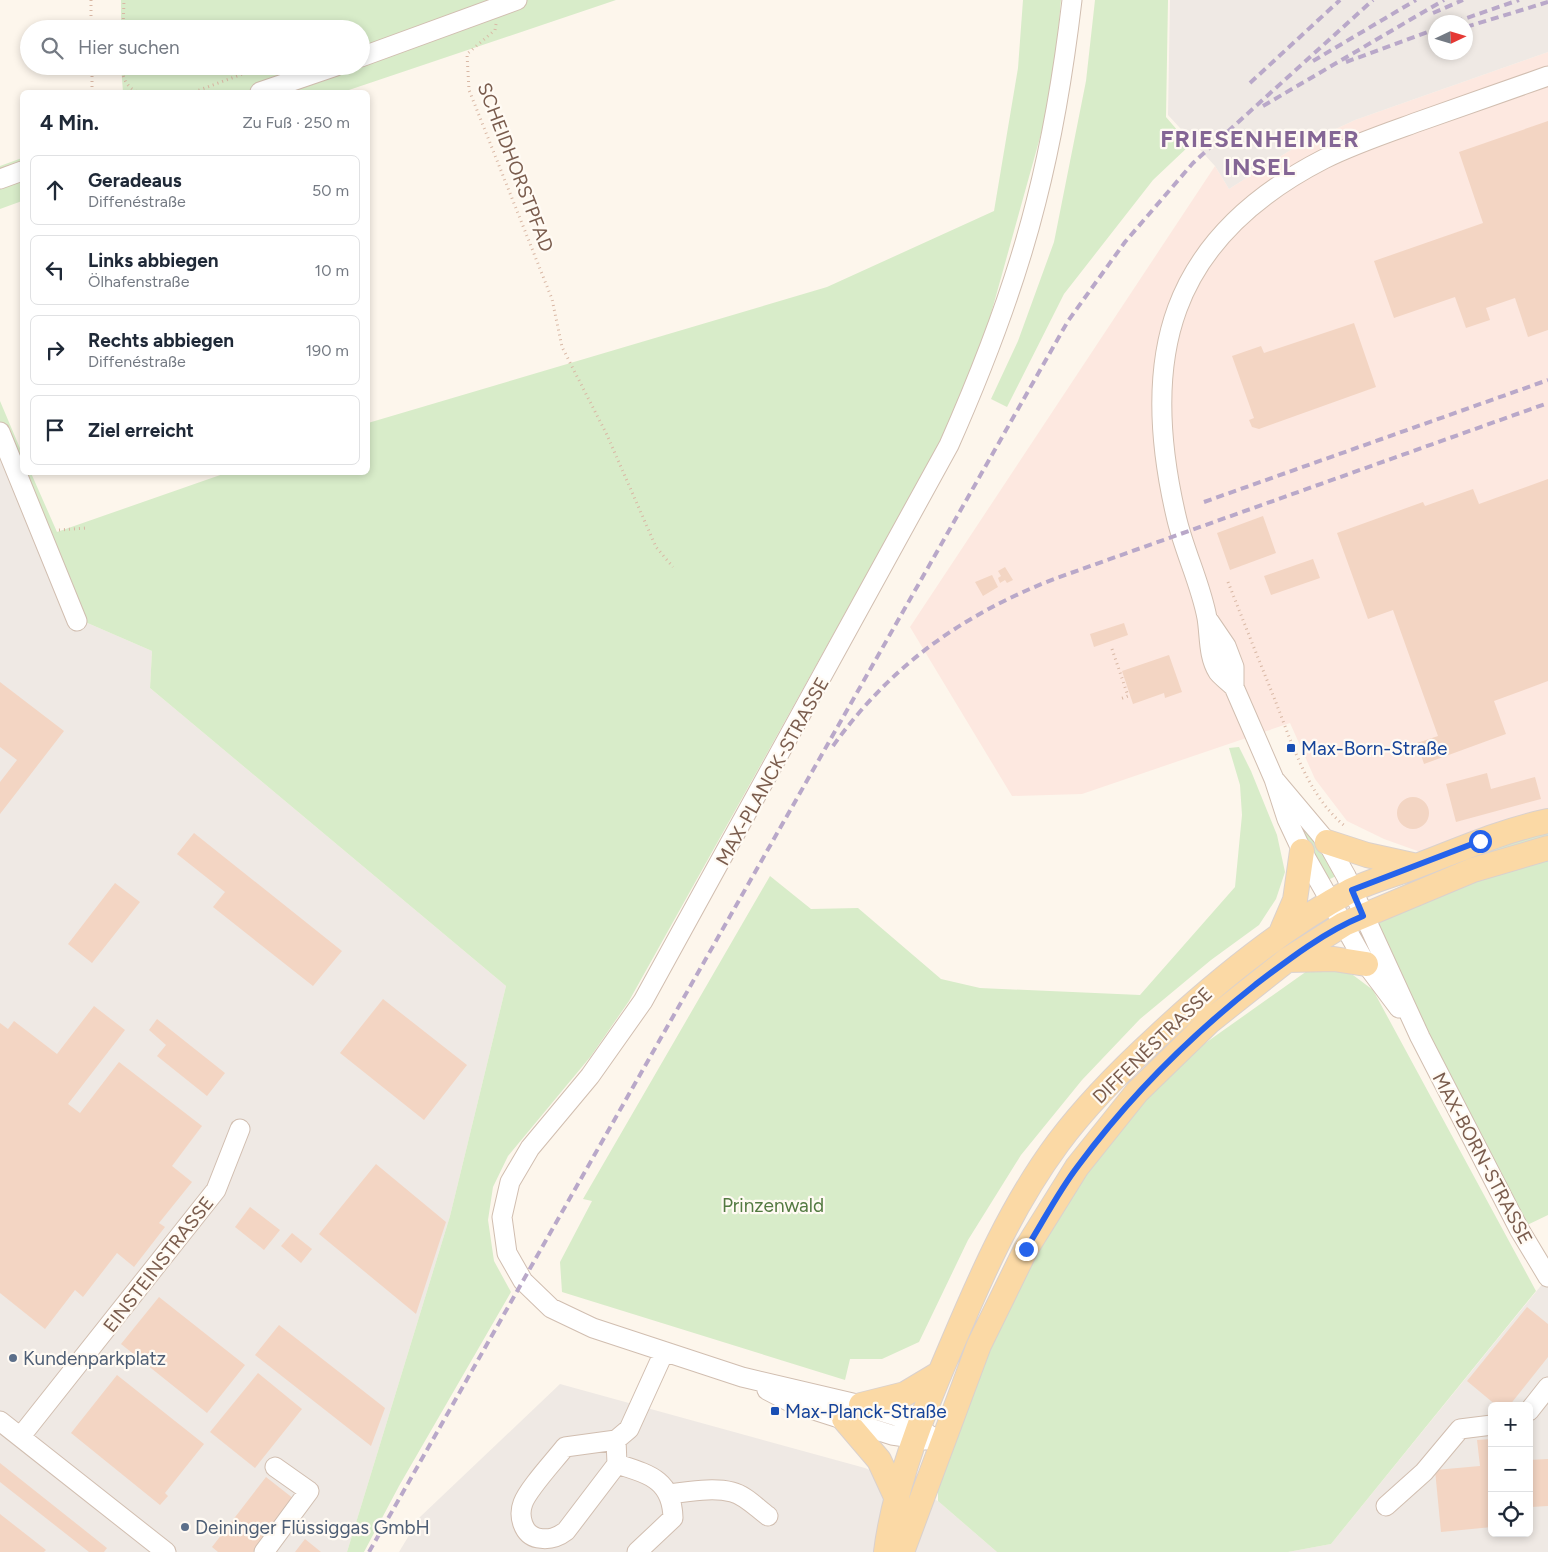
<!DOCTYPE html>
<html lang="de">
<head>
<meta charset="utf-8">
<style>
  :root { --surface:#fff; --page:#f6f6f7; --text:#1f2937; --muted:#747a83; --line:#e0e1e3 }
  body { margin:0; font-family:Figtree,sans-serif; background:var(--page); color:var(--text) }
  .controls { position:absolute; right:15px; bottom:15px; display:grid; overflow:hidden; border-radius:8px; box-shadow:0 2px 8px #0003 }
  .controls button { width:45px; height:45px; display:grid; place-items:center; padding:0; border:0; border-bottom:1px solid var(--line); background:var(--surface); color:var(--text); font:25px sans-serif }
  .compass { position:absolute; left:1428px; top:15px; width:45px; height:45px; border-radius:50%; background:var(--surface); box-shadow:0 2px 8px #0003; rotate:86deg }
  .stop { position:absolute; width:15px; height:15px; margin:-11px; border:4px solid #2563eb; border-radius:50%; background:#fff }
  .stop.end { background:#2563eb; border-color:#fff; box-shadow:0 1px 5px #0008 }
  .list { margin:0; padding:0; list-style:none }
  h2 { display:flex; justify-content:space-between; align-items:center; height:65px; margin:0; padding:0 20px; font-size:21px }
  h2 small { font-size:16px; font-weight:400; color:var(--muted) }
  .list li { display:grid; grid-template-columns:32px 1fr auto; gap:15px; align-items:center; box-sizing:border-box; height:70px; margin:0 10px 10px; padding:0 10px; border:1px solid var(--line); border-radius:8px }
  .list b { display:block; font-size:19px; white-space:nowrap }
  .list p { margin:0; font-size:16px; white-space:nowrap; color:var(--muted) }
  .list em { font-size:16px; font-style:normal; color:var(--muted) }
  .icon { flex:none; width:28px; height:28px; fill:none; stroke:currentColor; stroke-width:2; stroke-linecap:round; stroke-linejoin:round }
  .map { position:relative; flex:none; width:1548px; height:1552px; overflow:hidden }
  .search { position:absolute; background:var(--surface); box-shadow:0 2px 8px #0003; left:20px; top:20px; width:350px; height:55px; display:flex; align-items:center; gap:12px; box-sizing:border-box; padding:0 18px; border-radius:28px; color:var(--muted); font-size:19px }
  .panel { position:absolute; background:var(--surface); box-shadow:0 2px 8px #0003; left:20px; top:90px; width:350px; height:385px; border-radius:8px }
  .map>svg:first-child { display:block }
</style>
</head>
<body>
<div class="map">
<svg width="1548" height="1552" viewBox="0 0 1548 1552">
  <rect width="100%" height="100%" fill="#fdf6ec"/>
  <path fill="#fde8e0" d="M1548,52V855L1479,873L1384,839L1347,821L1315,779L1290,723L1082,794L1012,796L910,627L1215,166L1229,189L1289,151L1355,120Z"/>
  <path fill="#efe9e4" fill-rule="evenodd" d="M1170,0H1548V52L1355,120L1289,151L1229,189L1215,166L1168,115ZM1466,22V52H1436V22Z
    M0,446L69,615L152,651L150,688L506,986L450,1216L347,1552H0Z
    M1548,1277V1552H1288L1331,1544ZM1492,1406H1529V1533H1492Z
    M560,1384L865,1468L938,1501L997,1552H399L420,1517Z"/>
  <path fill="#d8ecc9" d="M121,0H616L343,92H123L121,66H361V29H121Z
    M1023,0H1061L1057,44L1044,123L984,339L950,421L931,459L629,1001L591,1056L508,1156L493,1187L488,1220L494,1261L511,1292L399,1486L364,1552H347L450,1216L506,986L150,688L152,651L69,615L0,446V401L22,453V472L31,473L57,532L226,473L368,472V423L827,287L994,211L1018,68Z
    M1095,0H1168L1166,117L1190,145L1153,180L1064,294L1007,407L991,399L1018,341L1054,242L1086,81Z
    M22,158V201L0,209V166Z
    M1239,747L1251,771L1277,835L1285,872L1276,899L1259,925L1211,960L1140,1019L1082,1080L1021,1155L968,1240L919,1342L882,1359H850L845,1380L562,1292L560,1262L592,1201L583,1199L770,876L811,909L858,908L941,979L980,988L1140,995L1235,887L1242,815L1240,785L1229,748Z
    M1303,827L1317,844L1336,876L1326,881L1300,830Z
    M1548,829V838L1377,897L1446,866Z
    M1548,851V1215L1519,1229L1363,916Z
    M1339,970L1353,975L1373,990L1536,1291L1331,1544L1288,1552H997L938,1501V1479L974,1382L1019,1282L1080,1177L1173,1066L1307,971Z"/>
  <path fill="#f3d5c3" d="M1548,121V330L1528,337L1515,298L1486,308L1490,320L1466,328L1455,297L1394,318L1374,261L1483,223L1459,152Z
    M1354,323L1376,387L1259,429L1252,427L1249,420L1254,418L1232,356L1261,346L1264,353Z
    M1548,479V681L1494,701L1506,734L1424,764L1417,743L1438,736L1393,610L1368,619L1337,533L1423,502L1425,506L1473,489L1479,504Z
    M1263,516L1276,553L1230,570L1217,533Z
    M1313,559L1320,578L1271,595L1264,576Z
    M1005,567L1013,580L1007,583L1005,580L1000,583L998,578L1001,576L998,571Z
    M992,575L998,587L983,596L975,582Z
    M1124,623L1128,635L1094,647L1090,634Z
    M1169,655L1182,692L1165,698L1164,693L1133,704L1122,671Z
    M0,682L64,731L0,814V782L17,760L0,747Z
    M1487,773L1491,789L1535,777L1541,799L1456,822L1446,784Z
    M1397 813a16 16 0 1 1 32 0a16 16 0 1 1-32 0Z
    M194,833L342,951L313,986L213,907L225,892L177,854Z
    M115,883L140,902L92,963L68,944Z
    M383,999L467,1065L424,1120L340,1053Z
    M94,1006L125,1030L68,1104L80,1113L119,1062L202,1126L172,1166L192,1182L159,1223L165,1227L134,1267L117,1253L83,1297L75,1290L45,1329L0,1293V1023L8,1029L14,1021L57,1054Z
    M157,1019L225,1073L207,1096L157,1056L166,1045L149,1030Z
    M376,1164L446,1222L416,1314L319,1234Z
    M250,1207L280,1230L264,1250L235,1227Z
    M292,1233L312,1249L301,1263L281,1246Z
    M159,1297L245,1365L207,1413L121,1344Z
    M1527,1307L1548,1324V1357L1509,1406H1497L1467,1381Z
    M279,1325L385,1408L371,1446L255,1355Z
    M258,1373L302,1409L255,1468L210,1432Z
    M117,1375L204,1444L165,1493L168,1496L160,1505L71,1433Z
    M1492,1439V1527L1441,1532L1435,1470L1480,1466L1477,1440Z
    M1548,1459V1506L1531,1507L1533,1523H1529V1460Z
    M0,1463L107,1548L104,1552H89L0,1482Z
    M266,1477L294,1499L253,1552H218L212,1547Z
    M0,1514L46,1550L44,1552H0Z
    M305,1539L321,1552H295Z"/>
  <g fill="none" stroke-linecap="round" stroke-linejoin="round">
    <g stroke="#d1beb0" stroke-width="21">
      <path id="minor" d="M361,57L517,0
        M260,92L336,66
        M0,179L22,171
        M0,432L77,621
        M1209,621L1226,646L1234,667V687L1274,779L1287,819L1302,851L1366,964L1399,1008
        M1234,687C1229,682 1222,677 1218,672C1208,656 1210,636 1207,618C1201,585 1185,553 1177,520C1138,357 1168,239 1324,159C1356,143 1390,132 1423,120C1465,105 1506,91 1548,76
        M1274,779L1327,842L1346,876L1420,1037L1519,1229L1548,1277
        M767,1390L792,1403L892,1435L926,1440
        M1529,1411L1548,1387
        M0,1421L166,1552
        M21,1436L216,1190L240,1129
        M616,1440L617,1464L566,1531C557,1538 549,1540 538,1538C523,1535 518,1516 523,1503C528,1489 555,1460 565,1447L616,1440L629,1429L664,1352
        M941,1442L899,1417L861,1405L742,1377L593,1328L551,1308L523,1281L507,1253L502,1217L510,1182L530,1148L590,1076L643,1001L949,445C984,366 1015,286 1036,202C1053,136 1064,68 1072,0
        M617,1464C648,1474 672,1479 673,1518L637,1552
        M668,1494C688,1492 712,1487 732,1492C745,1495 757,1508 768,1516
        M1386,1506L1424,1472L1460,1429L1492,1425
        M264,1552L309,1491L275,1467"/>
    </g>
    <g stroke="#dad1cd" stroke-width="26">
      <path id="major" d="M1327,842L1367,855L1417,866
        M1280,935L1295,900L1302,851
        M1287,960L1334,959L1366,964
        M861,1405L905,1394L940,1373
        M844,1419L879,1460L897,1499
        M886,1552C894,1486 924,1409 951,1347C981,1276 1012,1205 1058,1143C1087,1104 1122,1069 1158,1036C1216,982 1280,929 1350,891C1370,881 1393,875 1414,867C1459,850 1501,831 1548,821
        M902,1552L979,1345L1026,1249L1077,1167L1137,1092L1210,1021L1287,960L1344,924L1473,870L1548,848"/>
    </g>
    <path stroke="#d9b8a5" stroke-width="3" stroke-dasharray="1 4" stroke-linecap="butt" d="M91,0V29
      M496,24L495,30L467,54L469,90L552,299L562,347L607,435L656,547L673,567
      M123,29L124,0
      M92,66V92
      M122,66C122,78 127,87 137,92
      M194,92L264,66
      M59,530L86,528
      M1228,582C1243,620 1258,658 1273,695C1291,740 1307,796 1346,827
      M1112,649L1128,696L1120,699"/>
    <use href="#minor" stroke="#fff" stroke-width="19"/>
    <use href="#major" stroke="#fbd9a5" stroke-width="24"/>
    <path stroke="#b9a8c9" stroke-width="4" stroke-dasharray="8 5" stroke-linecap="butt" d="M1433,13L1463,0
      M1455,22L1519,0
      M1466,27L1548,2
      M1313,61L1416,0
      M1346,62L1436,29
      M1250,83L1340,0
      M1263,106L1444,0
      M1204,502L1548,380
      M833,746C891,665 962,615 1054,579L1548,403
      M369,1552L1068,321L1125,242L1193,163L1373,0"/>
  </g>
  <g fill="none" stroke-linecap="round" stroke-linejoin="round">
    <path stroke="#2563eb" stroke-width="6" d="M1026,1249C1043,1222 1058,1192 1078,1166C1129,1097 1188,1038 1255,985C1289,959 1324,932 1363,916L1352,890L1480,841"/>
  </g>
  <g fill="#1a4fb4" stroke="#fffaf3" stroke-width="2">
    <rect x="1286" y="743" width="10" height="10" rx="2.5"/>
    <rect x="770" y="1406" width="10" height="10" rx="2.5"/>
  </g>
  <g fill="#5c6f8a" stroke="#fffaf3" stroke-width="2">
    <circle cx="13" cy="1358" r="5"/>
    <circle cx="185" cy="1527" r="5"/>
  </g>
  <g text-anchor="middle" stroke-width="4.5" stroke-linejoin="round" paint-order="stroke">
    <g font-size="19" fill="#7a5c4d" stroke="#fffaf3">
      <text transform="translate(516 167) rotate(69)" y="7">SCHEIDHORSTPFAD</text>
      <text transform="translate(772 771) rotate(-61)" y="7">MAX-PLANCK-STRASSE</text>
      <text transform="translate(1152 1045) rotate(-44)" y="7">DIFFENÉSTRASSE</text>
      <text transform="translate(1483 1158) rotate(62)" y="7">MAX-BORN-STRASSE</text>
      <text transform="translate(158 1264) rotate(-52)" y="7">EINSTEINSTRASSE</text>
    </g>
    <g font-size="19" fill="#164399" stroke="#fffaf3" text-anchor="start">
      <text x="1301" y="755">Max-Born-Straße</text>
      <text x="785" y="1418">Max-Planck-Straße</text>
    </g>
    <g font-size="19" fill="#537a41" stroke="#fffaf3">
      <text x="773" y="1212">Prinzenwald</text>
    </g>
    <g font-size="19" fill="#4e5e75" stroke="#fffaf3" text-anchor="start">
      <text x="23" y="1365">Kundenparkplatz</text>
      <text x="195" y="1534">Deininger Flüssiggas GmbH</text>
    </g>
    <g font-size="24" font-weight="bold" letter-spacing="1" fill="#846695" stroke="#fffaf3">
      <text x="1260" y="147">FRIESENHEIMER<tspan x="1260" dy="28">INSEL</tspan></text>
    </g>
  </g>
</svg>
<div class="controls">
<button>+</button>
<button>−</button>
<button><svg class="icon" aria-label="locate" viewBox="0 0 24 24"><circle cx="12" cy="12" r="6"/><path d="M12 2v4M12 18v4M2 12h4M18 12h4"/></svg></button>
</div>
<svg class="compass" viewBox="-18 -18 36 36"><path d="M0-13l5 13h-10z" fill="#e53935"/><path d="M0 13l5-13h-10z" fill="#747a83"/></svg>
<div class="stop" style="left:1480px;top:841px"></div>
<div class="stop end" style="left:1026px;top:1249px"></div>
<div class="search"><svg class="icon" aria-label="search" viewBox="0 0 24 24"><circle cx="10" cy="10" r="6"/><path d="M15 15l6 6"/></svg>Hier suchen</div>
<section class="panel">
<h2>4 Min.<small>Zu Fuß · 250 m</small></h2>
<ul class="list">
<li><svg class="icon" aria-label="ahead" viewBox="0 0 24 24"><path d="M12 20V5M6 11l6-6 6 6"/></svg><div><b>Geradeaus</b><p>Diffenéstraße</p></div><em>50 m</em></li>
<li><svg class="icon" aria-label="left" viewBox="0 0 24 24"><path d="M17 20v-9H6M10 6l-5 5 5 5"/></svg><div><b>Links abbiegen</b><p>Ölhafenstraße</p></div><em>10 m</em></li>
<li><svg class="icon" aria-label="right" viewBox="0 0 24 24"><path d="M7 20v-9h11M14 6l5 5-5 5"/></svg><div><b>Rechts abbiegen</b><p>Diffenéstraße</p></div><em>190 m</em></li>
<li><svg class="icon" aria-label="arrive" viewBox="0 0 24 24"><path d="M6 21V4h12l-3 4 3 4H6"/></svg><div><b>Ziel erreicht</b></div></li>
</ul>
</section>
</div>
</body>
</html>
